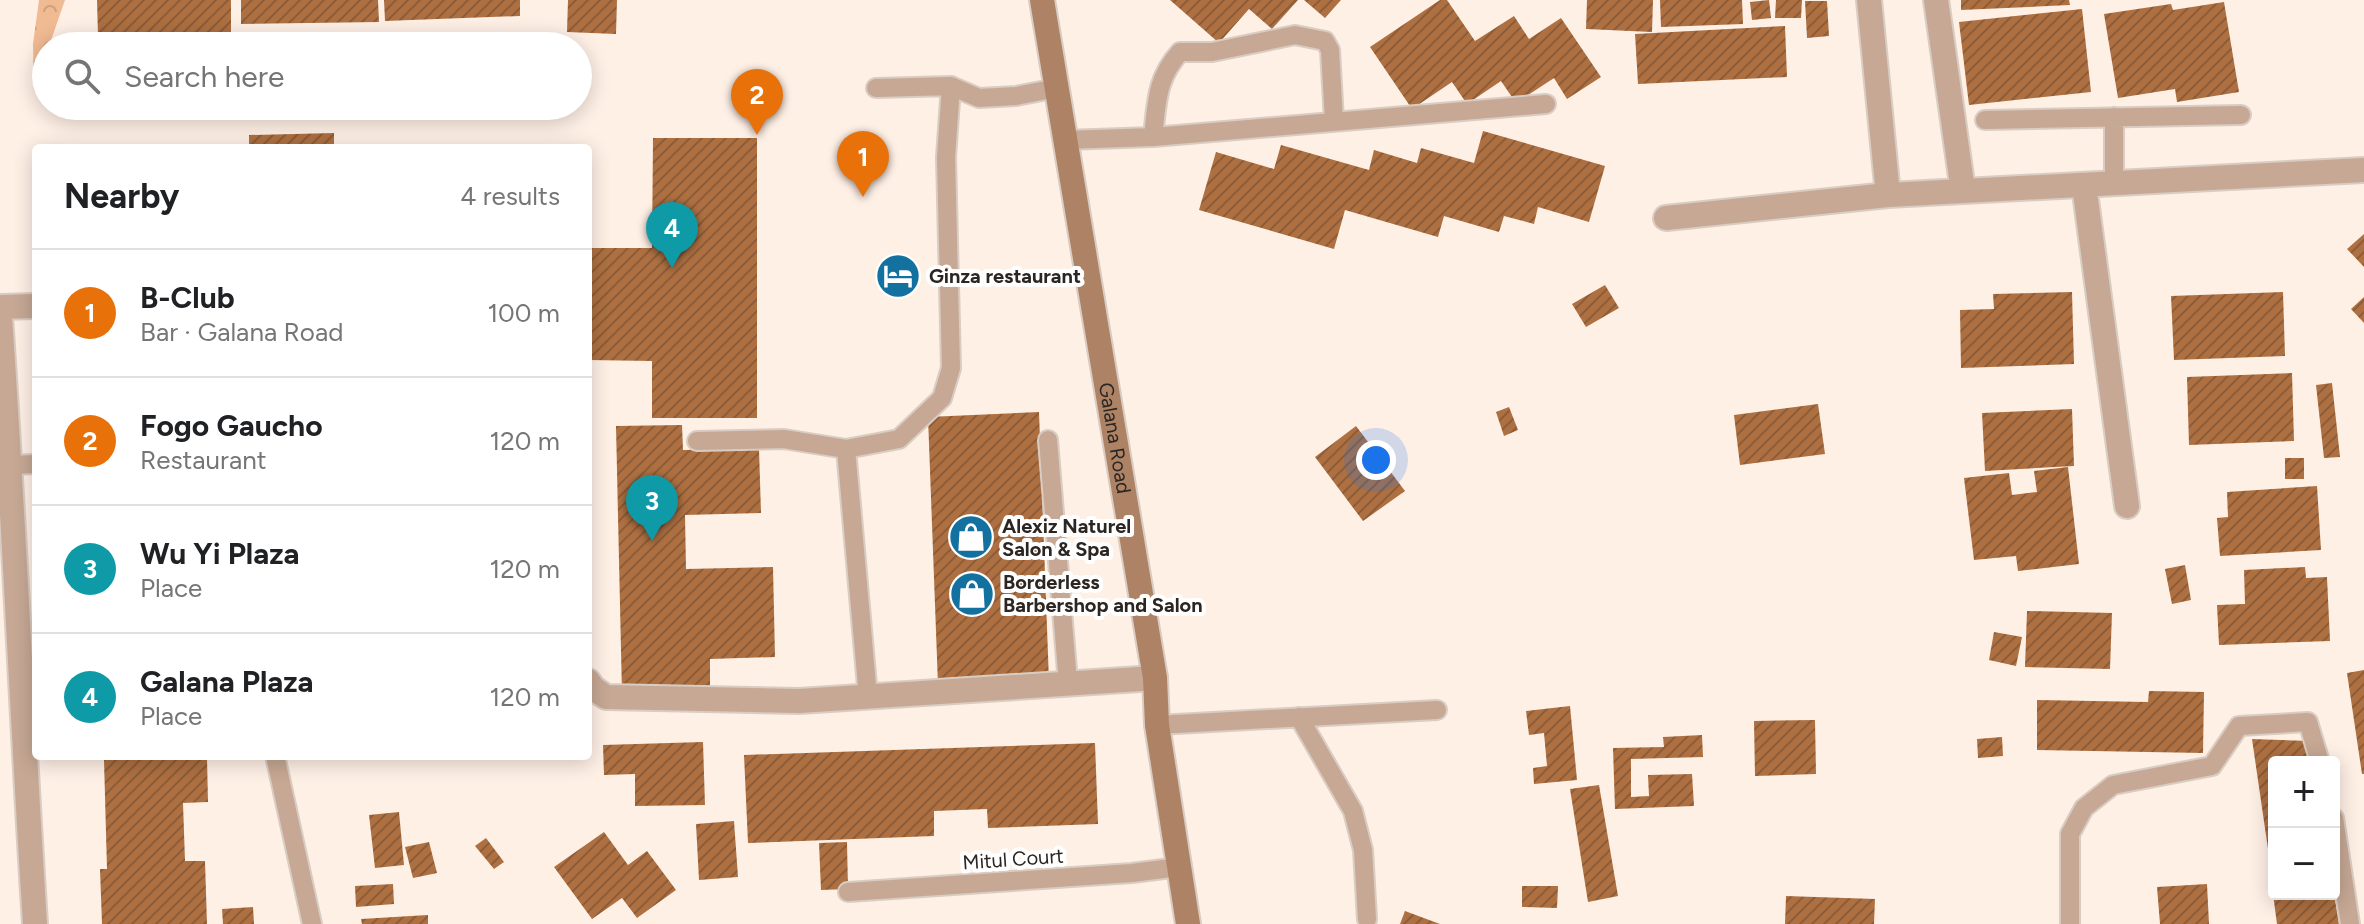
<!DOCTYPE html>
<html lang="en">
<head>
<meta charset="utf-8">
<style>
  :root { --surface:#fff; --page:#f6f6f6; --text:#202124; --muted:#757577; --line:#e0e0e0; --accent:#13719f }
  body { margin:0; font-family:Figtree,sans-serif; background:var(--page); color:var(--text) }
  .controls { position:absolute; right:24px; bottom:24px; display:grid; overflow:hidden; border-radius:8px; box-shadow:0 4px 20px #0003 }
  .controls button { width:72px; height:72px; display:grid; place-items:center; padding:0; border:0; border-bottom:2px solid var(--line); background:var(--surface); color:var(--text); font:40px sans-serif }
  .you { position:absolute; left:1376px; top:460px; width:28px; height:28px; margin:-20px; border:6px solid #fff; border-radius:50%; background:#1a73e8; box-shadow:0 0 0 12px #1a73e833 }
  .badge { display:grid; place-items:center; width:52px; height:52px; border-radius:50%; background:var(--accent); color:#fff; font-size:26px; font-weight:700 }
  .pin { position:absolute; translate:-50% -66px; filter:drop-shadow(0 2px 4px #0008) }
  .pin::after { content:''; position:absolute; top:42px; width:28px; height:24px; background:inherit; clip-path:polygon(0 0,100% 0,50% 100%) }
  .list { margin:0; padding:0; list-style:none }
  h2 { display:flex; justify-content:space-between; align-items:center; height:104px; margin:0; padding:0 32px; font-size:34px }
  h2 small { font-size:26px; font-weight:400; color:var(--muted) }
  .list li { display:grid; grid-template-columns:52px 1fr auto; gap:24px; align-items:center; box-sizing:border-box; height:128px; padding:0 32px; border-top:2px solid var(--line) }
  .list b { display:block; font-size:30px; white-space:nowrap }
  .list p { margin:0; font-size:26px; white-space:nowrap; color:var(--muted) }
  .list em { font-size:26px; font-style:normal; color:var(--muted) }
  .icon { flex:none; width:44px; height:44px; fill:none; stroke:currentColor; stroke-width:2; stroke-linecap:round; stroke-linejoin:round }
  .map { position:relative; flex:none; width:2364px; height:924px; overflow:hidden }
  .search { position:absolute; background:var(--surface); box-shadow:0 4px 20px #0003; left:32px; top:32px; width:560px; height:88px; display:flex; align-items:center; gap:20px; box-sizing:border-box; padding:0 28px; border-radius:44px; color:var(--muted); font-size:30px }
  .panel { position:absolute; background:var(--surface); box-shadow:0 4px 20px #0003; left:32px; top:144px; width:560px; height:616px; border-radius:8px }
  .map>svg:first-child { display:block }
</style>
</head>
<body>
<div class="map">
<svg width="2364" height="924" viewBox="0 0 2364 924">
  <defs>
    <pattern id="forest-crowns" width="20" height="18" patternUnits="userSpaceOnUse" patternTransform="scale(2)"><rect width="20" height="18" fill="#f0ba93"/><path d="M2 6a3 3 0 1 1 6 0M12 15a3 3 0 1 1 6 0" fill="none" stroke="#cea07e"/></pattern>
    <pattern id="building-hatch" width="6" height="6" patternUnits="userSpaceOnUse" patternTransform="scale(2)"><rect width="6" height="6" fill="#ae7041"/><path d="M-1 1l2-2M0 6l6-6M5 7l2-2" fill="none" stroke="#8e5c36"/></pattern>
  </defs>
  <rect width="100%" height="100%" fill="#fff0e6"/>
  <path fill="url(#forest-crowns)" d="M39,0H65L49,46H46V55L34,90L33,44Z"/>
  <path fill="url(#building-hatch)" d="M97,0H231V34L98,36Z
    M241,0H378L379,22L241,24Z
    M384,0H520V16L385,21Z
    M568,0H617L616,34L567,32Z
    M1170,0H1298L1272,29L1249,9L1219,43Z
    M1304,0H1341L1325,18Z
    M1440,0H1447L1475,41L1514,16L1529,39L1561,18L1601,77L1567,99L1554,78L1516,103L1501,81L1467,104L1452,82L1412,109L1370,47Z
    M1587,0H1653L1652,32L1586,29Z
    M1660,0H1742L1743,24L1661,27Z
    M1769,0L1771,18L1752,20L1750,2Z
    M1776,0H1802L1801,18H1775Z
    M1961,0H2069L2070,5L1961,10Z
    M1805,1H1827L1829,36L1807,38Z
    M2224,2L2239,92L2177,102L2175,89L2118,98L2104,14L2171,4L2173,10Z
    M2082,9L2091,92L1969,105L1959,22Z
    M1785,26L1787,77L1638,84L1635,34Z
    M1483,131L1605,166L1589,222L1538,207L1534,224L1504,216L1499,232L1444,216L1438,237L1345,210L1334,249L1199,210L1216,152L1274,169L1281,145L1369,170L1374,150L1417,163L1421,148L1474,163Z
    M334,133V148H249V135Z
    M653,138H757V418H652V361L588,360V248H652Z
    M2364,234V267L2347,249Z
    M1605,285L1619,308L1586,327L1572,304Z
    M2072,292L2074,364L1961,368L1960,310L1994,309L1993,294Z
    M2283,292L2285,356L2174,360L2171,296Z
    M2364,297V323L2351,309Z
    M2292,373L2294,441L2189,445L2187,377Z
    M2332,383L2340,457L2324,458L2316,385Z
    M1818,404L1825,454L1740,465L1734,415Z
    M1509,407L1518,430L1504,436L1496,412Z
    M2072,409L2074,466L1985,471L1982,413Z
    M1039,412L1049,681L938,685L928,417Z
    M682,425L683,450L759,449L761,513L685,515L686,569L773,567L775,657L710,659V692L622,694L616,426Z
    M1356,426L1405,491L1363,521L1315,457Z
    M2285,458H2304V479H2285Z
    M2068,467L2079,564L2018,571L2016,556L1974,560L1964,478L2009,473L2012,495L2037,492L2034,471Z
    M2317,486L2321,550L2220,556L2217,518L2228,517L2227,492Z
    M2185,565L2191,600L2172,604L2165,569Z
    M2305,567L2306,578L2327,577L2330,641L2219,645L2217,605L2245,604L2244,570Z
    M2027,611L2112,613L2110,669L2025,667Z
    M1994,632L2022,637L2016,666L1989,660Z
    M2364,670V774H2362L2347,673Z
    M2149,691L2204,692L2203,753L2037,750V700L2148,702Z
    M1570,706L1577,780L1534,784L1533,768L1547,766L1544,733L1529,735L1526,711Z
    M1815,720L1816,774L1755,776L1754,721Z
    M1702,735L1703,757L1631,759V797L1649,796L1648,775L1692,774L1694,806L1615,809L1613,748L1664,747L1663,737Z
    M2002,737L2003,756L1978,758L1977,739Z
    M2252,739L2310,741L2313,762H2274V890Z
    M703,742L705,805L635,806V774L604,775L603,745Z
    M1095,743L1098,824L988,828L987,809L934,811V836L748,843L744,755Z
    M207,758L208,802L183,803L185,861H205L207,924H102L100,869H107L104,760Z
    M1599,785L1618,896L1588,902L1570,789Z
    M399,812L404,865L375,868L369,815Z
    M734,821L738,877L699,880L696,824Z
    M604,832L628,865L647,851L676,890L637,918L622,898L592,919L554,867Z
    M486,838L504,862L494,869L475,846Z
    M429,842L437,873L413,878L405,847Z
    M847,842L848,889L821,890L819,843Z
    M393,884L394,904L356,907L355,886Z
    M2207,884L2209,924H2160L2157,887Z
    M1522,886H1558L1557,908L1522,907Z
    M2273,894H2334L2339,924H2277Z
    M1786,896L1875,899L1874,924H1785Z
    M253,907L254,924H223L222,909Z
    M1405,911L1440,924H1400Z
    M428,915V924H362L361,919Z"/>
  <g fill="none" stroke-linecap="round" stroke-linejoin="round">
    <g stroke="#d9ccc3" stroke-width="22">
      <path id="lane" d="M876,88L951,86L979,98L1016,96L1057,88
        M2114,117V184
        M1985,120L2241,115
        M1153,137C1157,102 1156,79 1180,52H1212L1295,35L1325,41L1330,50L1334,121
        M1065,140L1153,137L1546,104
        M1048,440L1068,683
        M697,441L784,439L846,449L899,439L942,398L951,368L946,157L951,86
        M846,449L868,697
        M11,465L36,464
        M1299,717L1353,811L1363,850L1367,919
        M1157,725L1437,710
        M276,760L312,924
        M2334,818L2350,924
        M848,892L1132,873L1179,867
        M2070,924V834L2084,808L2113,785L2212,766L2239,726L2308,722L2320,762"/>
    </g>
    <g stroke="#d9ccc3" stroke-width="28">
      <path id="street" d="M1869,0L1888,195
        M1936,0L1963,191
        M2084,185L2127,506
        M1666,218L1888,195L2364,170
        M0,307L36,306
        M0,317C14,519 22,722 35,924
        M588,681L593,688L606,697L799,701L1155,678"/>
    </g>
    <g stroke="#d9ccc3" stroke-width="28">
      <g id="secondary">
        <path id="s1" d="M1042,0L1155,678L1157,725L1188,924"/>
      </g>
    </g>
    <use href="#lane" stroke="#c6a894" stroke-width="18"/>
    <use href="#street" stroke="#c6a894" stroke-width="24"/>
    <use href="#secondary" stroke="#ae8365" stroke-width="24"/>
  </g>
  <defs>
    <g id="hotel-disc" transform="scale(2.3)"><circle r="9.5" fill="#13719f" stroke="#fff"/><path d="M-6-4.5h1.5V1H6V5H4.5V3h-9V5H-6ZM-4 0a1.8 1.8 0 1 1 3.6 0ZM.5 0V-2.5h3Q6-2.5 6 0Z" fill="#fff"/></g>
    <g id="shop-disc" transform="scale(2.3)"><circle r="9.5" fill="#13719f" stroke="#fff"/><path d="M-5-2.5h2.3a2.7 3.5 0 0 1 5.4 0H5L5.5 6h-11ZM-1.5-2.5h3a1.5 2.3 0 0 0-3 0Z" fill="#fff"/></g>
  </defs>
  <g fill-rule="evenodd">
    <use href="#hotel-disc" x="898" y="276"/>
    <use href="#shop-disc" x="971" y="537"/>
    <use href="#shop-disc" x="972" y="594"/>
  </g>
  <g text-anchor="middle" stroke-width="8" stroke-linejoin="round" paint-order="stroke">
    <g font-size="20" font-weight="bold" fill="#2b2622" stroke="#fff" text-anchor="start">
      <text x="929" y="283">Ginza restaurant</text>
      <text x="1002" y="533">Alexiz Naturel<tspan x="1002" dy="23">Salon &amp; Spa</tspan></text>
      <text x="1003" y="589">Borderless<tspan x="1003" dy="23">Barbershop and Salon</tspan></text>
    </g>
    <g font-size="20" fill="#2b2622" stroke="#fff">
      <text dy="7" stroke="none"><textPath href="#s1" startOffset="444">Galana Road</textPath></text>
      <text transform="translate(1013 859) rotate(-4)" y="7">Mitul Court</text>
    </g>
  </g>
</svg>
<div class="controls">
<button>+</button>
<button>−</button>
</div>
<div class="you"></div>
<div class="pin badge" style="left:863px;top:197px;background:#e8710a">1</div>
<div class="pin badge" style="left:757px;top:135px;background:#e8710a">2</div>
<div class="pin badge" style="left:652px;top:541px;background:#0f9aa8">3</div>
<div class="pin badge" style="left:672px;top:268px;background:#0f9aa8">4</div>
<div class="search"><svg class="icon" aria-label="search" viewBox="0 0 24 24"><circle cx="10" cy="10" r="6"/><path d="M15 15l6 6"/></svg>Search here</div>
<section class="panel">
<h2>Nearby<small>4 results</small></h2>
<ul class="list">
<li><span class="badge" style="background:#e8710a">1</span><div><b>B-Club</b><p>Bar · Galana Road</p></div><em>100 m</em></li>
<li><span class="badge" style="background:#e8710a">2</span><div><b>Fogo Gaucho</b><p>Restaurant</p></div><em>120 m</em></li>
<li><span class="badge" style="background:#0f9aa8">3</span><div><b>Wu Yi Plaza</b><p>Place</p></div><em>120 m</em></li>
<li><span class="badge" style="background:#0f9aa8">4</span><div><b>Galana Plaza</b><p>Place</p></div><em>120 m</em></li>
</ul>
</section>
</div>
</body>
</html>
